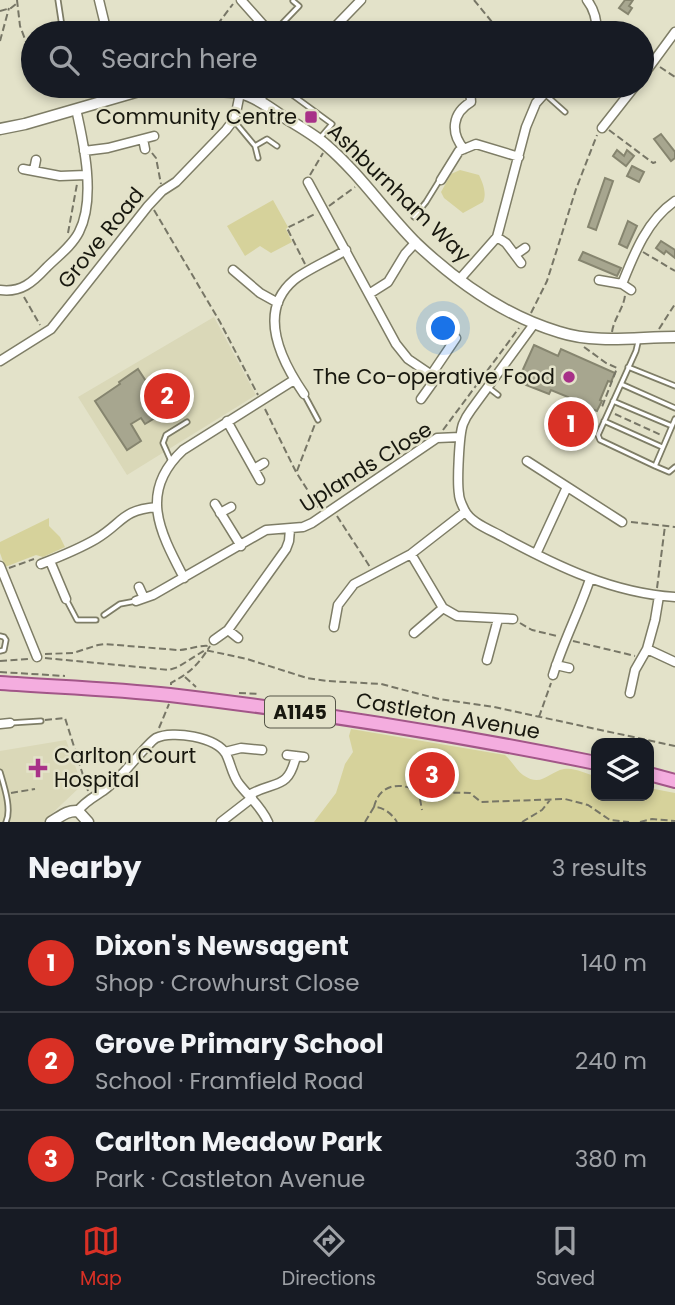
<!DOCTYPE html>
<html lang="en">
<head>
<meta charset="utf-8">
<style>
  :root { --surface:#171b24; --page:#20242c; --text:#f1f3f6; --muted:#9ea1a6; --line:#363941; --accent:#d93025 }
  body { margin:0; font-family:Poppins,sans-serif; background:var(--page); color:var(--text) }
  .controls { position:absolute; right:21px; bottom:21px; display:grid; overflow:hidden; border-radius:14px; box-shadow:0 4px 10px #0003 }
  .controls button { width:63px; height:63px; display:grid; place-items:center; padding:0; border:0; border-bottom:2px solid var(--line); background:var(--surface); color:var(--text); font:35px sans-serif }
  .you { position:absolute; left:444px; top:329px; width:24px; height:24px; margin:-18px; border:5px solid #fff; border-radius:50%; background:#1a73e8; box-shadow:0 0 0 10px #1a73e833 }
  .badge { display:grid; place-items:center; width:46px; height:46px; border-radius:50%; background:var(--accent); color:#fff; font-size:23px; font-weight:700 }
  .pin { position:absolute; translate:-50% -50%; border:4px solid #fff; box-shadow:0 2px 7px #0006 }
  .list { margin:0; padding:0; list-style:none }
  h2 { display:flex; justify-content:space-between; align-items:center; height:91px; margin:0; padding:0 28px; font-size:30px }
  h2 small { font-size:23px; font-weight:400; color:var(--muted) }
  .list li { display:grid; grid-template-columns:46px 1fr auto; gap:21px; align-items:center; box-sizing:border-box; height:98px; padding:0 28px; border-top:2px solid var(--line) }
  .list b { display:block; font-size:26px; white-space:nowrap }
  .list p { margin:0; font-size:23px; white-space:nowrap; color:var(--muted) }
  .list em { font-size:23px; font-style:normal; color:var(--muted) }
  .icon { flex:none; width:38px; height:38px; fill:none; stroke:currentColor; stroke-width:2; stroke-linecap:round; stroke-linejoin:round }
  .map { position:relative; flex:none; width:675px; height:822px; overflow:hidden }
  .search { position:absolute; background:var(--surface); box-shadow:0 4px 10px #0003; left:21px; right:21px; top:21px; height:77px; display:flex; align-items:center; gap:18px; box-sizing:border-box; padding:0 24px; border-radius:38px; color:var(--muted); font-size:26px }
  .sheet { height:385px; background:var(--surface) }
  nav { display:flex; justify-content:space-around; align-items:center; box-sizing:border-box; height:98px; border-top:2px solid var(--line); background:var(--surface); font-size:19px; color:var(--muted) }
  nav a { display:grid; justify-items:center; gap:4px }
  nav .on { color:var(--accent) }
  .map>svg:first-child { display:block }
</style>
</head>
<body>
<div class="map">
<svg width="675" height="822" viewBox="0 0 675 822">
  <rect width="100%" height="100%" fill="#e3e2c9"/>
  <path fill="#dad8b8" d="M214,317L256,395L127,475L78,397Z
    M66,740L82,785L43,822H0V751Z"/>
  <path fill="#d6d29b" d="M460,170L479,175C483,183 487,194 483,202L463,213L444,198L441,192L451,174Z
    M273,200L288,227L286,229L292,242L271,253L260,246L245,256L227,226Z
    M49,518V526L60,537L65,547L43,557L36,555L5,567L0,553V542Z
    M351,729L505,755C512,761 516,770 523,775C542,788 548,772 564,769C574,767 586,774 596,776V796H649V788L675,793V822H314L336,793L345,764L353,752L349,736Z"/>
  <path fill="#a7a68f" stroke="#86856f" stroke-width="2" d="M625,0H633L629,6L632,8L628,14L619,8Z
    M661,134L675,152V158L671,161L654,139Z
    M617,150L624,156L627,150L634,156L626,166L613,156Z
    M632,166L644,172L639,182L627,176Z
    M605,178L613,181L596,230L588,227Z
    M628,221L637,226L627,248L619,244Z
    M661,241L675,250V258L666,251L664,254L656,248Z
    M583,252L621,268L617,276L579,260Z
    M534,345L558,356L561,349L615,373L611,382L608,381L600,400L602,401L597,411L592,409L575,446L551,436L568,397L551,390L549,394L526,385L529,379L520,376Z
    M138,369L161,404L155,408L160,415L145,424L141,418L131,424L141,441L127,450L95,401L120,384L119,382Z"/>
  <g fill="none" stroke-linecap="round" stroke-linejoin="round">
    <g stroke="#7e7d66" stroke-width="7">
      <path id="service" d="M58,0L63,33
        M273,33L299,6L293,1
        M287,91L332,124L320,138
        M546,95L565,112
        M235,122L255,146L258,158
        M255,146L267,139L277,146
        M414,217L426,202L439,181
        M639,338L636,351L598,435L600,440L655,466L675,419
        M628,367L675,386
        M621,384L675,408
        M489,388L498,395
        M304,394L318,420
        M613,401L672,426
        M604,421L662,447
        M171,461L163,443L166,435L187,422
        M655,466L669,472L675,467
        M66,599L77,620H96
        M104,615L120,604L136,601
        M0,636L4,637L6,640L4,650L0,651
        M10,723L41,721
        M0,772C4,786 12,809 6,822"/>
    </g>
    <g stroke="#7e7d66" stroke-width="11">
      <path id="minor" d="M99,0L107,33
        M241,0L265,27L268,33
        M587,0C595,10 597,21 597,33
        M188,33H192
        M329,33L361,0
        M642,77L675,32
        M259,101L269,86
        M602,128L635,86
        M143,139L145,149
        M464,149C450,133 452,113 471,102L470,88
        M84,151L108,148L154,136
        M23,169L60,176L86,175
        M34,170L36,160
        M441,180L459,151L476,144L519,157
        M308,182L396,344L408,359L436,378L421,399
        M497,237L506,243L521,263
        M515,255L525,248
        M233,270L260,293L278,303
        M459,280L497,237L526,127L536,103L544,94L554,86
        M599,280L622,284C634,254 647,220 675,201
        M622,284L631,290
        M0,290C21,293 33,282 46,268C57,257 72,246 79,232C96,199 84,144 76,109
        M369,294L388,282L405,254L416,242
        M534,324L471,410C468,414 465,419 463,424C459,435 457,482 459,494C459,499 462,505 464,509C470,523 491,530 503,537C557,566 612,593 675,597
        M0,361L51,329L148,206L162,191L176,182L226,130L235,118L240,93
        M431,375L456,338L449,333
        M304,394C282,362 256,312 294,280C306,270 332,259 346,250
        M227,421L260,480
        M527,461L622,522
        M254,469L264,463
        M215,504L241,546
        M220,513L231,507
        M411,554L443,608L457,616L513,619
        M536,554L567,487
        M50,561L66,599
        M41,564C59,557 79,549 96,539C123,523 121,510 157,507
        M0,566L37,657
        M184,578C160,532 138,492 183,450L294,380
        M139,587L144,598
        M136,601L153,595L266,530L303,527L312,523L437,438L460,437
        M334,627L338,605L354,584L411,554L465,512
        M228,630L238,638
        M414,633L443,608
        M214,640L228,630L286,549L289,541L290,529
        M647,649L675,662
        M487,660L498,619
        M556,665L569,668
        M553,675C563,642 579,612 590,579
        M630,693L635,670L647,649L655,620L659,596
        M0,724L10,723
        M225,752L241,748L262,750
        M287,755L304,757
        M249,795C275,780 288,791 296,756
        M78,811C84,802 94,797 103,791C110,786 117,779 123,773C130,766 150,741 156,738C173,730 216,737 226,754C231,764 232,775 239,784C249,797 261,806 268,822
        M221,822L252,798"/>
    </g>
    <g stroke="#7e7d66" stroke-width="13">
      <path id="tertiary" d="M0,129L25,124L139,91C164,87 188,89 213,91C222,92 232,91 240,93C255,97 269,107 282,116C297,125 313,134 326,145C360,174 385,212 416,243C456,281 505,316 559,332C596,344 637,337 675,337
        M51,822C60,817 67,810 78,811L88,822"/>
    </g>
    <g stroke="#a25688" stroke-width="16">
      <path id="primary" d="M0,683C57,687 114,689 170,695C314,712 454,734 596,763
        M649,774L675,781"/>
    </g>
    <path stroke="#777666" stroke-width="2" stroke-dasharray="7 3.5" stroke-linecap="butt" d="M17,0L20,26L28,47L31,60L33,62
      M474,0L492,22L497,33
      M0,11L11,8L16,4
      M197,28L217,25L233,4
      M0,41L9,8
      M660,67L675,77
      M609,130L653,163L656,162
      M152,153L156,158L161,184
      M310,175L323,153
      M329,206L355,187
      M154,210L220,322L258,395
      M68,233L77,184
      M643,252L675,271
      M305,264L287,228L315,214
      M24,297L40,325
      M531,313L547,281L576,189L597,135
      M659,329L675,304
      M612,332C614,318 624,308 625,295
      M584,347L606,363L617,368L602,407
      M265,409L296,472L319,508
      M615,414L661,435
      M443,430L519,328
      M297,471L315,424
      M337,516L370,567
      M631,522L675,527
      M9,568L34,559
      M657,588L665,526
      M520,623L532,630L557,636
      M573,641L635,656
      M45,654L73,653L98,645L105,644L177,650C188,650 198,645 209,646
      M45,658L169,670L178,667L205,650L247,659L307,678L328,681L381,684L439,699L494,707L675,746
      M0,661L29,659
      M0,672L65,676
      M185,677L196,687
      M171,685V683C191,672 198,665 210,646
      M239,693L260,694
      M539,717L551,683
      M45,720L65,718L88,791
      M159,728L169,704
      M412,788L423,792L470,793L481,802L565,799L588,805L610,820L629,822
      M414,790L420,799L422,810
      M11,793L35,789
      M374,807C378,789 393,782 410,788
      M365,822L374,807C384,807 392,814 397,822
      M522,822L542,810L550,800
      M640,822L652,819L675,821"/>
    <use href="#service" stroke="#fff" stroke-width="3.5"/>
    <use href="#minor" stroke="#fff" stroke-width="8"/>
    <use href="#tertiary" stroke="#fff" stroke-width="10"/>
    <use href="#primary" stroke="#f4addf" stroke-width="12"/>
  </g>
  <g fill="#a83188" stroke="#e3e2c9" stroke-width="2.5">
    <rect x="304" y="110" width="14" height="14" rx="3.5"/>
    <circle cx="569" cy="377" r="7"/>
    <path d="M34.5 757.5h7v7h7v7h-7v7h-7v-7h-7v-7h7z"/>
  </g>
  <g text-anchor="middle" stroke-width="5" stroke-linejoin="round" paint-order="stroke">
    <rect fill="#e3e2c9" stroke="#555547" stroke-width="2" x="265" y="696.5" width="70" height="31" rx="5"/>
    <g font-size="19" font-weight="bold" fill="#18180f">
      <text x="300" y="719">A1145</text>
    </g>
    <g font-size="21" fill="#18180f" stroke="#e3e2c9" text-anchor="end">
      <text x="297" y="124">Community Centre</text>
      <text x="555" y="384">The Co-operative Food</text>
      <text x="54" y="763" text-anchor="start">Carlton Court<tspan x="54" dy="24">Hospital</tspan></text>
    </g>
    <g font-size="21" fill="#18180f" stroke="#e3e2c9">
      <text transform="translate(399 193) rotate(44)" y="7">Ashburnham Way</text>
      <text transform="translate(101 238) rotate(-51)" y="7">Grove Road</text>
      <text transform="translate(366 467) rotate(-32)" y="7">Uplands Close</text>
      <text transform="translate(448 716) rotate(10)" y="7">Castleton Avenue</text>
    </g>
  </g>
</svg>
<div class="controls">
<button><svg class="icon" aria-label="layers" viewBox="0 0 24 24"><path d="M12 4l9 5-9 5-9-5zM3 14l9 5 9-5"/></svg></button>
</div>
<div class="you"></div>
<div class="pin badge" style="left:571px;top:424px">1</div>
<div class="pin badge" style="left:167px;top:396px">2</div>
<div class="pin badge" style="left:432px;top:775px">3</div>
<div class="search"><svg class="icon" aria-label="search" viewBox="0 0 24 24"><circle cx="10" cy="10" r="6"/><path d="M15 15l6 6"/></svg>Search here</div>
</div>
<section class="sheet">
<h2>Nearby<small>3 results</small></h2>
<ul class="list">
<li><span class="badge">1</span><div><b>Dixon's Newsagent</b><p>Shop · Crowhurst Close</p></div><em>140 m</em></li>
<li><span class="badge">2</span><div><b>Grove Primary School</b><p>School · Framfield Road</p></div><em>240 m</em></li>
<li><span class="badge">3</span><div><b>Carlton Meadow Park</b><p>Park · Castleton Avenue</p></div><em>380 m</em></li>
</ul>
</section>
<nav>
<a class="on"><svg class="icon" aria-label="map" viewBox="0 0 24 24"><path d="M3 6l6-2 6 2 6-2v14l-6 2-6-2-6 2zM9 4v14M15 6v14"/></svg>Map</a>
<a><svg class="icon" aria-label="directions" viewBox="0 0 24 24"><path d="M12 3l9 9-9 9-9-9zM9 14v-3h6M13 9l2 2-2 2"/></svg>Directions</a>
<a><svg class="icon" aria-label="saved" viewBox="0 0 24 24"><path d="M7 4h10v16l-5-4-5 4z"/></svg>Saved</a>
</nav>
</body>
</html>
